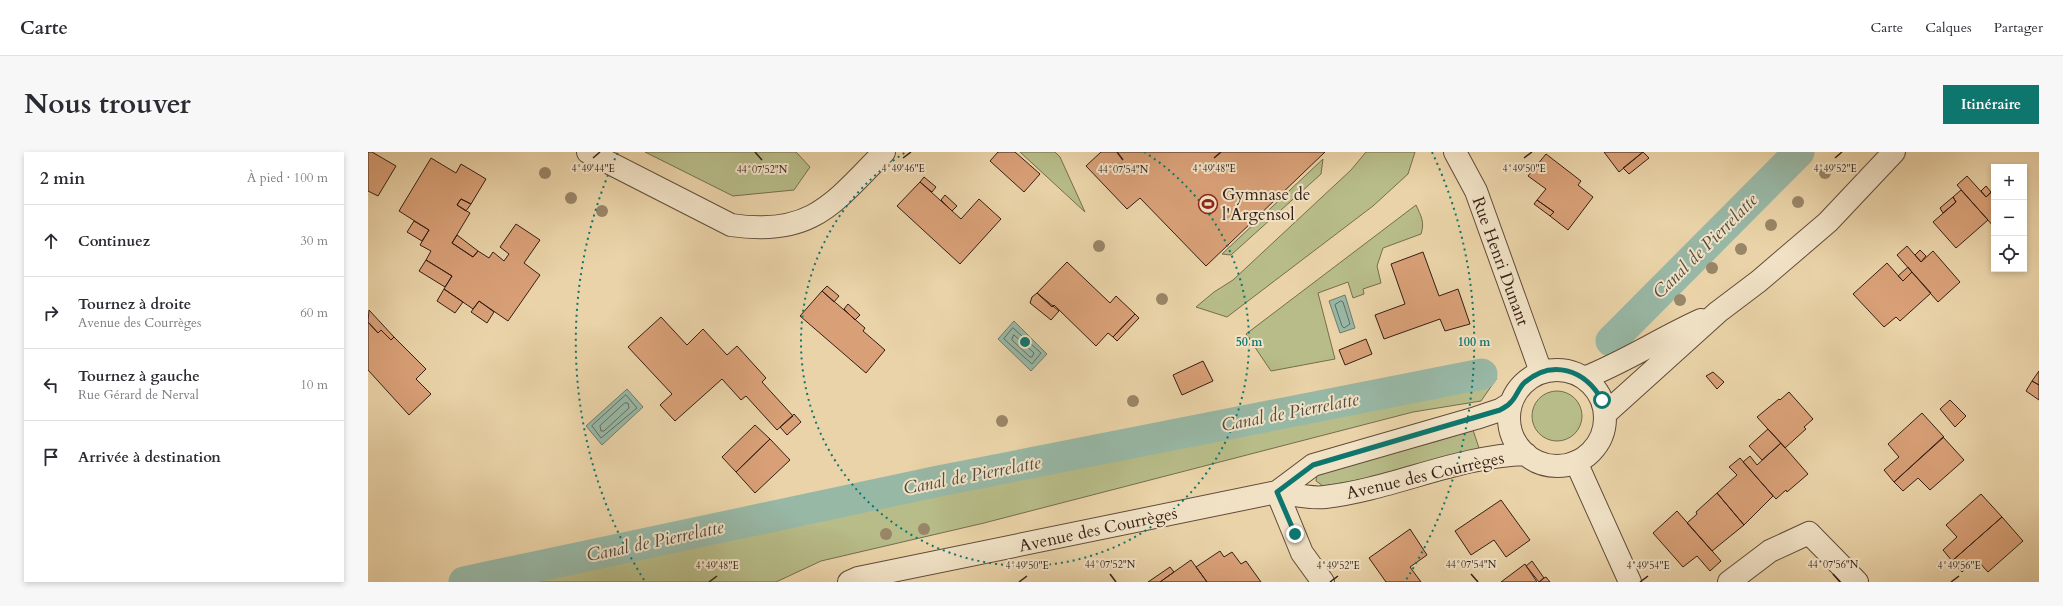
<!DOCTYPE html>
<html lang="fr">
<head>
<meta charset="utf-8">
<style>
  :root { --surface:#fff; --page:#f7f7f7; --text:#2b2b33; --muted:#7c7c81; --line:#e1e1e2; --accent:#0f766e }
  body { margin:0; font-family:Cardo,serif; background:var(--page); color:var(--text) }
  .controls { position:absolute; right:12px; top:12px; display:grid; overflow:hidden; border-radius:0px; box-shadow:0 2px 6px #0003 }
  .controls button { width:36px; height:36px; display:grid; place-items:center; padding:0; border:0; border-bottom:1px solid var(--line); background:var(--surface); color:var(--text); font:20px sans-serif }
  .stop { position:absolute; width:12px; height:12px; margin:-9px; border:3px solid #0f766e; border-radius:50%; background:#fff }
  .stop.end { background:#0f766e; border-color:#fff; box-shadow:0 1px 4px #0008 }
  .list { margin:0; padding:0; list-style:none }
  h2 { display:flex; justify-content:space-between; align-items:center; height:52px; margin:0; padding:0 16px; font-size:17px }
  h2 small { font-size:13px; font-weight:400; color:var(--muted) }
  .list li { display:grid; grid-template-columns:26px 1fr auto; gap:12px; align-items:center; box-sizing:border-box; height:72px; padding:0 16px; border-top:1px solid var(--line) }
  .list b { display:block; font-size:15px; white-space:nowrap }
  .list p { margin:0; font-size:13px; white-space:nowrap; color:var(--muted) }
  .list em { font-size:13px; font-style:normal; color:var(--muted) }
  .icon { flex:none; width:22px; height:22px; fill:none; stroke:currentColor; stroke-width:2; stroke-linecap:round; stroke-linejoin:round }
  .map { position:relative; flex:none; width:1671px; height:430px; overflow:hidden; border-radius:0px }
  header { display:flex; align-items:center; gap:24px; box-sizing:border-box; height:56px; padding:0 20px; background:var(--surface); border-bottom:1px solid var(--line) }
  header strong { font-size:19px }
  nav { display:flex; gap:22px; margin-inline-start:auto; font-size:14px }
  .intro { display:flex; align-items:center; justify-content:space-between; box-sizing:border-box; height:96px; padding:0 24px }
  h1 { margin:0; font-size:28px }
  .button { padding:10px 18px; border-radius:0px; background:var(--accent); color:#fff; font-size:14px; font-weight:700 }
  main { display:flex; gap:24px; padding:0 24px }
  aside { flex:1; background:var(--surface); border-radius:0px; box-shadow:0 2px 6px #0003 }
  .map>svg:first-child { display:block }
</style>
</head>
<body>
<header>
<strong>Carte</strong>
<nav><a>Carte</a><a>Calques</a><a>Partager</a></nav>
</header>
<div class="intro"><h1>Nous trouver</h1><a class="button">Itinéraire</a></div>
<main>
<aside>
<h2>2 min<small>À pied · 100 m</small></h2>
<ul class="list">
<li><svg class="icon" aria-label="ahead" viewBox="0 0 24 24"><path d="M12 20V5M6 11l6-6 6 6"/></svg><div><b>Continuez</b></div><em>30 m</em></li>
<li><svg class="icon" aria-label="right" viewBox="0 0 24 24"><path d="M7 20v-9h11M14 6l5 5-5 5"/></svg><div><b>Tournez à droite</b><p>Avenue des Courrèges</p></div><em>60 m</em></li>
<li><svg class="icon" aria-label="left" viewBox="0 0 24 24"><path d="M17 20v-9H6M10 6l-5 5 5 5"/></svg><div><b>Tournez à gauche</b><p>Rue Gérard de Nerval</p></div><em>10 m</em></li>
<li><svg class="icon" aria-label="arrive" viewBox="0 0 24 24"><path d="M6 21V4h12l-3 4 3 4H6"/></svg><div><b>Arrivée à destination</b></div></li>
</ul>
</aside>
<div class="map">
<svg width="1671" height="430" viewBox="0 0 1671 430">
  <rect width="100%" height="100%" fill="#ead3a8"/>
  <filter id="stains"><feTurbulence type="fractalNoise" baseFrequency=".005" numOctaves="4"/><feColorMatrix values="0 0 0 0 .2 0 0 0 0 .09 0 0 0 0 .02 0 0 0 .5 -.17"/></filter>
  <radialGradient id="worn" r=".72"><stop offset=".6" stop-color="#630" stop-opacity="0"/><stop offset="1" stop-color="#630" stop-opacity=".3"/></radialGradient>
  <path fill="#b7bc88" stroke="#766d4f" d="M277,0H428L442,15L426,38L365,44Z
    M652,0H687L692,5L717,60Z
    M998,0H1047L1040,22L1005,54L859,165L828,155L846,140L865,128L983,18Z
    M955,7L953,22L863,103L854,102Z
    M1048,53C1053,64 1057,70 1053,82L1015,96L1009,114L1013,131L995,137L996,142L985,146L980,130L950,141L967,207L903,219L878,182Z
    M1129,226L1113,249L1045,260L616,371L453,409L408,430H145L626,323Z
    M1164 264a25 25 0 1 1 50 0a25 25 0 1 1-50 0Z
    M1105,278L1112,299L996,327L955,334L948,329L949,322L957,318L1066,290Z"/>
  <path fill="#98b8a6" stroke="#707a6c" d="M977,143L987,176L972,181L961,149Z
    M646,169L679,202L663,219L630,187Z
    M259,237L275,255L234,293L218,274Z"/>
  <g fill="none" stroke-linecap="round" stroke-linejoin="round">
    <path stroke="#666b5e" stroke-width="1" d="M973,149L975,150L982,172L976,176L974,174L967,153Z
      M645,176L673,201L664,212L636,187Z
      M646,183L666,201L664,205H662L644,188Z
      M258,243L269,256L233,286L224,274Z
      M257,251H260L261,256L236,279H233L232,274Z"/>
    <path stroke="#98b8a6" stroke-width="31" d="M1243,189L1431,0
      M96,430L571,329L1114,222"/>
  </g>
  <path fill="#d9a077" stroke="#351e16" d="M0,0H4L28,14L10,44L0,39Z
    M630,0H647L672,22L656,40L622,9Z
    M733,0H957L838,114L772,46L759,57L718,14Z
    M1236,0H1275L1251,20Z
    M1275,0L1281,6L1261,22L1255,16Z
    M1178,2L1213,29L1210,33L1225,45L1200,78L1182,64L1186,60L1169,48L1178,37L1160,24Z
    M63,6L88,21L93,12L118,27L103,52L93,47L89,53L102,61L84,91L105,105L110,99L121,106L125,100L136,109L141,102L132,95L148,72L172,88L156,111L172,123L140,169L111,149L105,157L76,137L84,124L58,108L63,99L52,93L61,78L31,59Z
    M1599,24L1618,45L1626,38V75L1589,33Z
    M556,25L568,35L564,40L552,30Z
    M552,30L593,67L611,47L633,67L592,112L529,54Z
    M1618,34L1623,40L1618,45L1613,39Z
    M1593,38L1620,68L1588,96L1565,70L1588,50L1585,45Z
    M577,43L589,54L584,59L573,48Z
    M1585,45L1588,50L1575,61L1572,56Z
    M93,47L103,52L98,59L89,53Z
    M1169,48L1186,60L1182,64L1166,52Z
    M46,69L61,78L54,89L39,80Z
    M89,83L110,99L105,105L84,91Z
    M1539,94L1553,110L1565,99L1592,130L1570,150L1529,103Z
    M1552,98L1558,104L1553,110L1547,103Z
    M1055,100L1071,144L1090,137L1102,172L1077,179L1072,167L1016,187L1007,163L1037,152L1023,112Z
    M58,108L84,124L77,135L51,119Z
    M699,110L742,151L748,144L767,162L745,185L740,181L728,194L686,153L684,155L669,141Z
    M1519,111L1535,129L1544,120L1563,141L1532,169L1528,165L1516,175L1485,142Z
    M1540,115L1544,120L1535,129L1530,124Z
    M459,134L471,144L466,150L454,139Z
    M76,137L95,150L87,161L69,149Z
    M454,139L497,176L495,179L517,198L498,221L432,164Z
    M669,141L691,159L683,168L662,151L664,145Z
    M111,149L126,160L119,171L103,160Z
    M480,152L492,163L487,168L476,157Z
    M1,158L26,185L23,188L13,178L10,181L0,170Z
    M767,162L771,166L749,189L745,185Z
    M293,165L319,193L335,177L359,203L369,194L398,226L394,230L425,264L409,278L378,244L373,248L354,227L307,269L292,253L304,242L260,195Z
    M0,170L10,181L13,178L23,188L26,185L58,217L48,227L63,242L41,263L0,218Z
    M998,187L1004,202L977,213L971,198Z
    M835,209L845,229L814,243L805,223Z
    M1671,219V233L1664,229Z
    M1345,220L1356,230L1349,237L1338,224Z
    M1664,229L1671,233V248L1658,239Z
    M1421,240L1445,267L1436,275L1438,277L1417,296L1389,265L1411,247L1412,248Z
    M1582,248L1598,264L1587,275L1572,257Z
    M1554,261L1576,285L1526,330L1516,318L1531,305L1520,292Z
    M426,262L433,270L419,283L412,275Z
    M387,273L402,287L368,320L354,305Z
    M1400,277L1413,291L1394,308L1381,294Z
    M1575,285L1596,308L1562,338L1550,326L1535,339L1526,330Z
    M402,287L422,308L387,341L368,320Z
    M1413,291L1440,322L1419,340L1418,338L1408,347L1375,310L1382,304L1389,313Z
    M1372,306L1405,344L1376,373L1349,341L1369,323L1361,315Z
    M1349,341L1376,373L1344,399L1319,371L1329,362L1328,360Z
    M1613,342L1634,365L1584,409L1575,398L1589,385L1578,373Z
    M1133,348L1162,388L1138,405L1126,388L1103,403L1087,379Z
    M1309,359L1353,409L1342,419L1329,404L1315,415L1285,381Z
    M1634,365L1655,389L1620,420L1608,407L1594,420L1584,409Z
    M1042,377L1059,403L1042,415L1053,430H1018L1001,406Z
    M852,399L856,405L864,400L873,412L878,409L893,430H839L828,415Z
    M823,408L839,430H792L806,420Z
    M1164,409L1176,426L1171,430L1158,414Z
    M1157,412L1169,430H1133Z
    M802,415L806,420L792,430H780Z
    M1178,425L1182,430H1171L1176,426Z"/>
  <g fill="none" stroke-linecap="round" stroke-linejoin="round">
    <g stroke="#624b3a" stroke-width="24">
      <path id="minor" d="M220,0L363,73C443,85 465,52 516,0
        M1087,0L1108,39L1173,220
        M1208,310L1262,430
        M909,340L934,401L955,430
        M1361,430L1402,399L1441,381L1489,430"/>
    </g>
    <g stroke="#624b3a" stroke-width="24">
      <path id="tertiary" d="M1141 266a48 48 0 1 1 96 0a48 48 0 1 1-96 0Z
        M1216,226C1257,210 1293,186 1333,168
        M1237,262L1350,160L1391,129L1460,70L1526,0
        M909,340L945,313L1108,266L1132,258L1143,251
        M481,430L490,426L909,340C924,342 942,347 957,345C1025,337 1089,304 1158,302"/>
    </g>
    <use href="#minor" stroke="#f1e2c6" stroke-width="22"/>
    <use href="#tertiary" stroke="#f1e2c6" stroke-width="22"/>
  </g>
  <g fill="#998567">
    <circle cx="177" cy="21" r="6"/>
    <circle cx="1457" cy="21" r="6"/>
    <circle cx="203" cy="46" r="6"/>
    <circle cx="1430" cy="50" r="6"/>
    <circle cx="234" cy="59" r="6"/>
    <circle cx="1403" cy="73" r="6"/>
    <circle cx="731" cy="94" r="6"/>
    <circle cx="1373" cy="97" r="6"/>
    <circle cx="1344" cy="116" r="6"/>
    <circle cx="794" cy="147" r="6"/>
    <circle cx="1312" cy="148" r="6"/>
    <circle cx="765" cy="249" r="6"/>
    <circle cx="634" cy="269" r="6"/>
    <circle cx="556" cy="377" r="6"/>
    <circle cx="518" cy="382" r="6"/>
  </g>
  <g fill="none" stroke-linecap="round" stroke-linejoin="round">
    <path stroke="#0f766e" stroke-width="5" d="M927,382L909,340L945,313L1132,258C1135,256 1140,254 1142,251C1148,246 1150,237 1156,231C1184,206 1217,218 1234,248"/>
  </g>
  <path fill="none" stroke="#351e16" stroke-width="1.5" d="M387,0L394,8M749,0L755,8M225,6L232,0M535,6L543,0M846,6L853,0M1156,6L1164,0M1467,6L1474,0M742,422L748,430M1103,422L1110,430M1465,422L1472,430M341,430L349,424M651,430L659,424M962,430L970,424M1272,430L1280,424M1583,430L1591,424"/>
  <g fill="none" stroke="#0f766e" stroke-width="2" stroke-dasharray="2 4">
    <path d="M776 0A224 224 0 1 1 538 0"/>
    <path d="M276 428A449 449 0 0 1 250 0M1064 0A449 449 0 0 1 1038 428"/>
  </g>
  <defs>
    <g id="stadium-ring" transform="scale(1)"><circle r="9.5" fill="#f1e2c6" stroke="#8f2418" stroke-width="1.5"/><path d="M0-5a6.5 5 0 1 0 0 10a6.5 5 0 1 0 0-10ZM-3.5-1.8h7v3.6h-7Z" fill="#8f2418"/></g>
  </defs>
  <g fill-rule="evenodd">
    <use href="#stadium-ring" x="840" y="52"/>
  </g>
  <g text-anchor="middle" stroke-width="4" stroke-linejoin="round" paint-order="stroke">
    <g font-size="17" fill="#351e16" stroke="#f1e2c6" text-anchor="start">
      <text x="854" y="48">Gymnase de<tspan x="854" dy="20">l'Argensol</tspan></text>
    </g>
    <g font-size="17" fill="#351e16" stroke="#f1e2c6">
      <text transform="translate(1133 109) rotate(70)" y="6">Rue Henri Dunant</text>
      <text transform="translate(1057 323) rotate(-13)" y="6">Avenue des Courrèges</text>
      <text transform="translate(730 377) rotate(-12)" y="6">Avenue des Courrèges</text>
    </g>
    <g font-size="18" font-style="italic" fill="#534c41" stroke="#f1e2c6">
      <text transform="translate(1337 94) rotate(-45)" y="6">Canal de Pierrelatte</text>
      <text transform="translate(922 260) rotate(-11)" y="6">Canal de Pierrelatte</text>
      <text transform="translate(604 323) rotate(-11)" y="6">Canal de Pierrelatte</text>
      <text transform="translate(287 389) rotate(-12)" y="6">Canal de Pierrelatte</text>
    </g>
  </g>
  <g font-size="10" text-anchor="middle" fill="#351e16" stroke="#f1e2c6" stroke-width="4" stroke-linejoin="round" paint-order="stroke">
    <text x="225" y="20">4°49'44"E</text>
    <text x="535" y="20">4°49'46"E</text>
    <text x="846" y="20">4°49'48"E</text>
    <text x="1156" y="20">4°49'50"E</text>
    <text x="1467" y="20">4°49'52"E</text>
    <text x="394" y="21">44°07'52"N</text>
    <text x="755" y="21">44°07'54"N</text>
    <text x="742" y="416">44°07'52"N</text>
    <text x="1103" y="416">44°07'54"N</text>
    <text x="1465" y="416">44°07'56"N</text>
    <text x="349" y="417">4°49'48"E</text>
    <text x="659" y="417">4°49'50"E</text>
    <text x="970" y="417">4°49'52"E</text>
    <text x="1280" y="417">4°49'54"E</text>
    <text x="1591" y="417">4°49'56"E</text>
  </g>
  <circle cx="657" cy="190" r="6" fill="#0f766e" stroke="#f1e2c6" stroke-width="2"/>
  <g font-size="12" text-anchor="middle" font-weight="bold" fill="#0f766e" stroke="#f1e2c6" stroke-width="4" stroke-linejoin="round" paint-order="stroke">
    <text x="881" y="194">50 m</text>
    <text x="1106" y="194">100 m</text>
  </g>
  <rect width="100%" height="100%" filter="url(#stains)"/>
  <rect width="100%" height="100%" fill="url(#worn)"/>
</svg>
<div class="controls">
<button>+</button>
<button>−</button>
<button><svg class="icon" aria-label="locate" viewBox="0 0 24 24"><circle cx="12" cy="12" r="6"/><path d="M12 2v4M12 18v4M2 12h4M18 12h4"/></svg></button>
</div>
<div class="stop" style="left:1234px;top:248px"></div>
<div class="stop end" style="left:927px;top:382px"></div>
</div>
</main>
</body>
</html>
